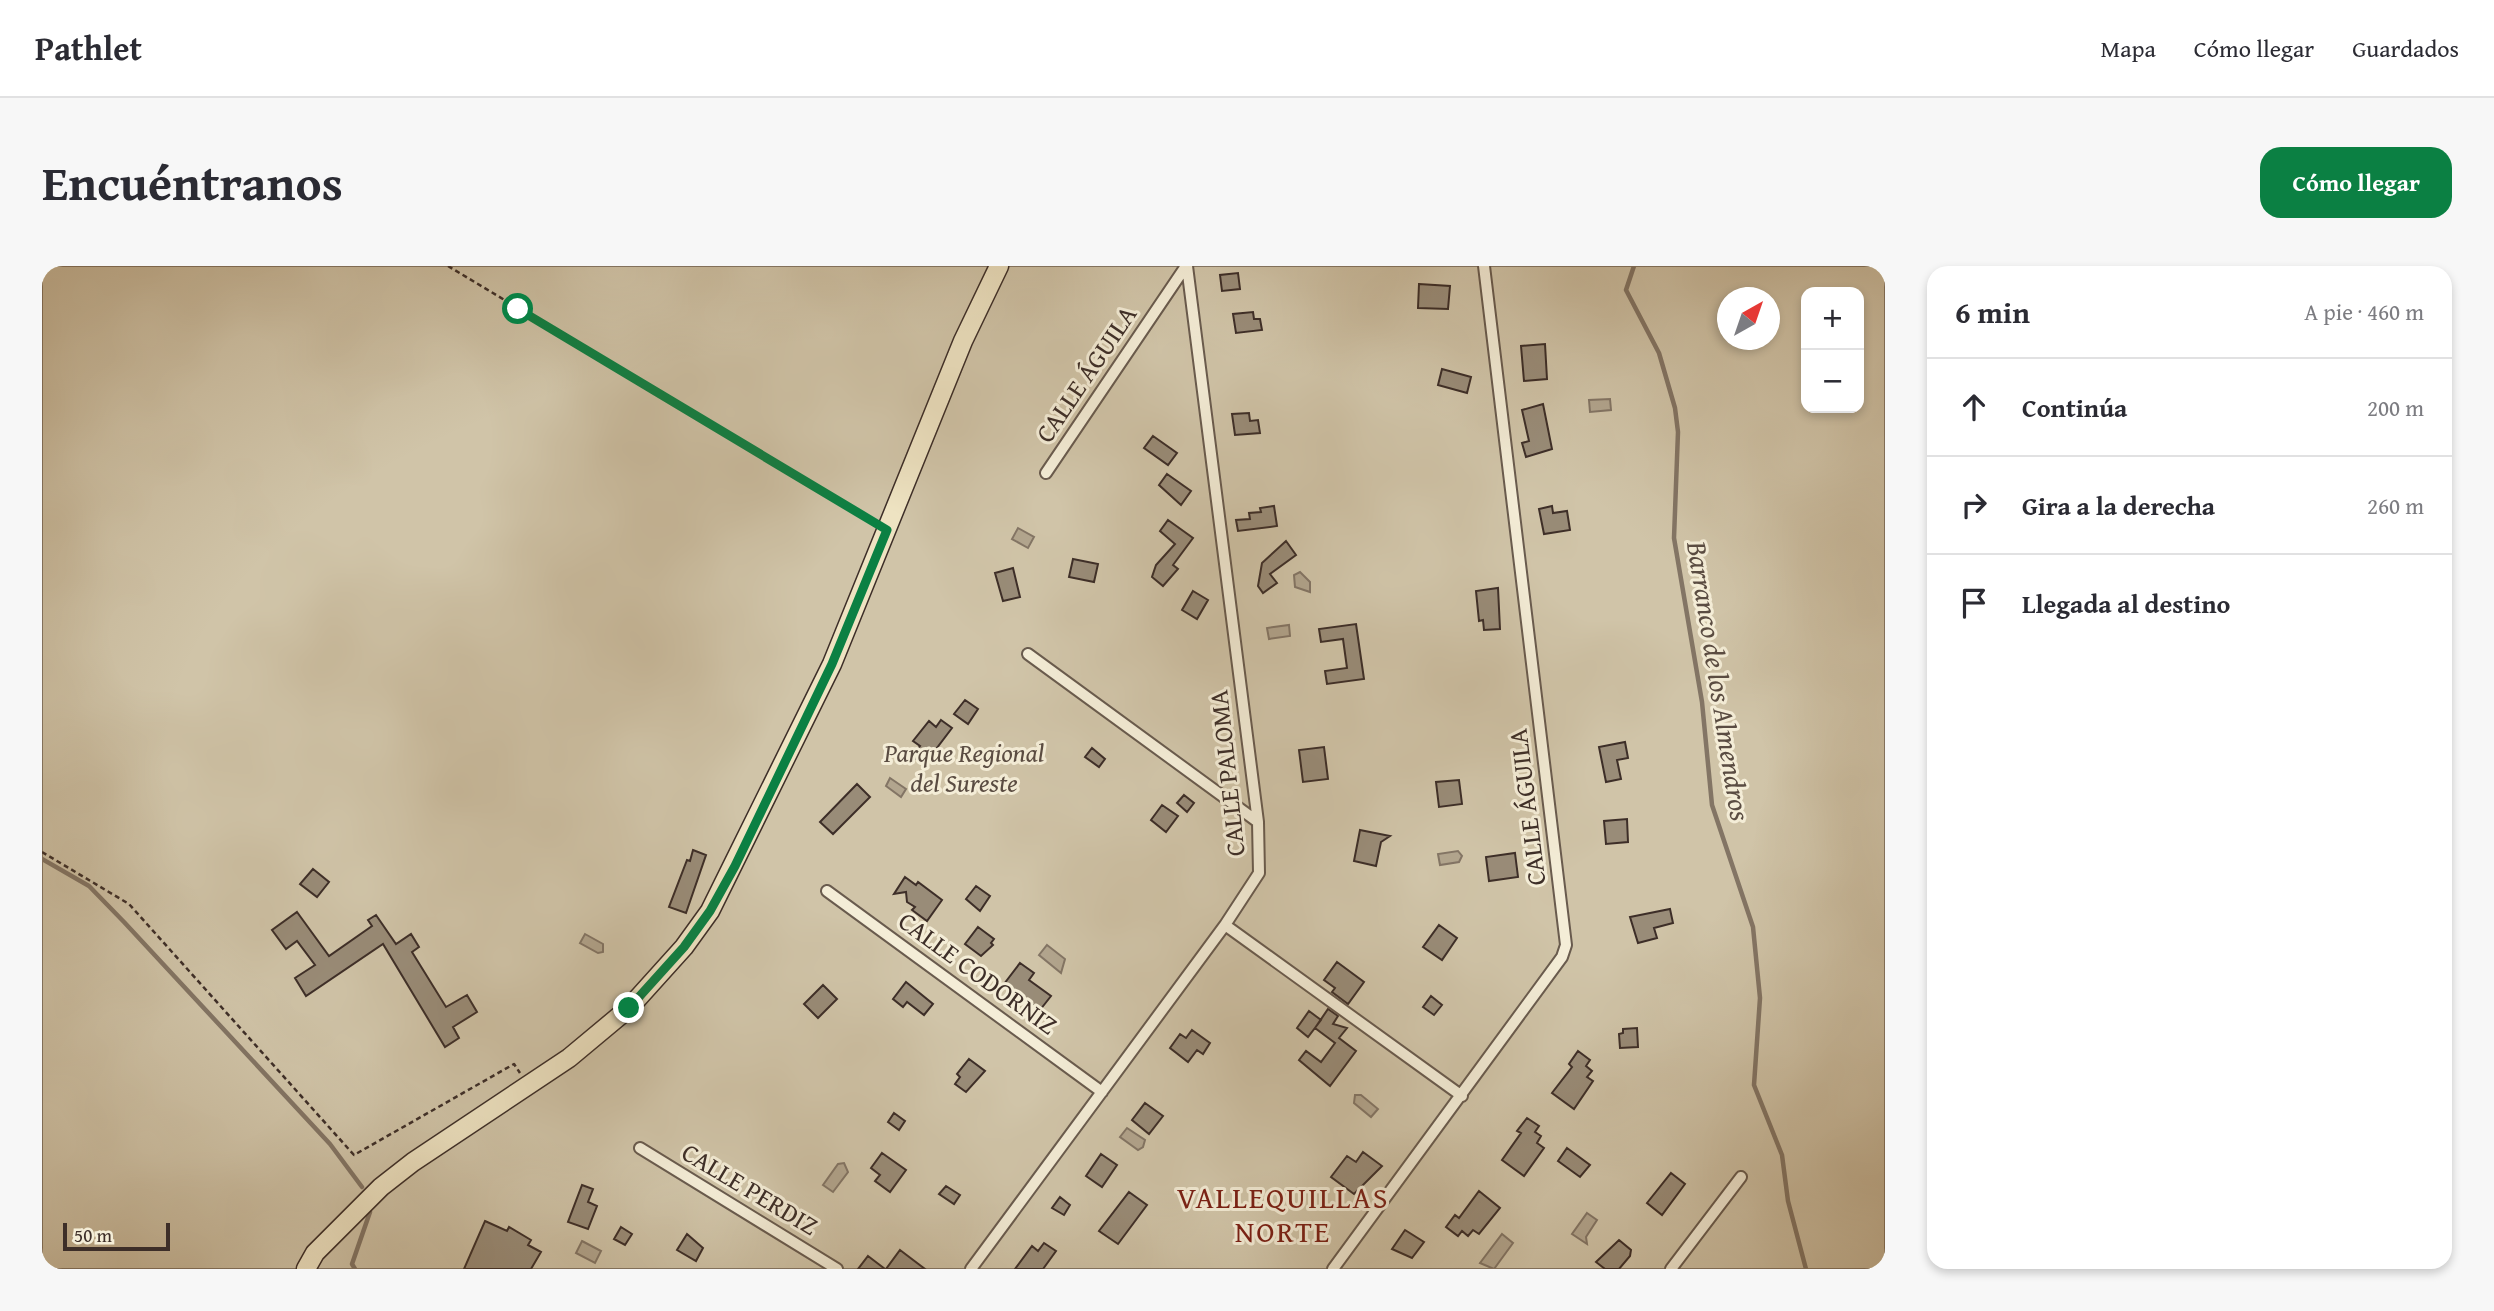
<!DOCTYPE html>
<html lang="es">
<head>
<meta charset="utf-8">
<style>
  :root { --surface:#fff; --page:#f7f7f7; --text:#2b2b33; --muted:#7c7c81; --line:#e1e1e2; --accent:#0b8043 }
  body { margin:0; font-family:"Gentium Book Plus",serif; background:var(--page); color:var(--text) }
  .controls { position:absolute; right:21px; top:21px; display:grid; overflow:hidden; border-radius:14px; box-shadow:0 4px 10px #0003 }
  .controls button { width:63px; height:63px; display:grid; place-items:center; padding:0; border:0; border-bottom:2px solid var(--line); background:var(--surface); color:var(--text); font:35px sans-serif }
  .compass { position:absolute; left:1675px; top:21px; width:63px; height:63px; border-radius:50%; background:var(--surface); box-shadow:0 4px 10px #0003; rotate:40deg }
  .scale { position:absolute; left:21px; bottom:18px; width:107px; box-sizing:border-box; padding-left:7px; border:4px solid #3d2e28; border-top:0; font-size:19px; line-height:24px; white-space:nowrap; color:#3d2e28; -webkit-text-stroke:5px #f4edd7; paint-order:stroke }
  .stop { position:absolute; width:21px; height:21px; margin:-16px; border:5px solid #0b8043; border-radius:50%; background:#fff }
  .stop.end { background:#0b8043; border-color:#fff; box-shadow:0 2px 7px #0008 }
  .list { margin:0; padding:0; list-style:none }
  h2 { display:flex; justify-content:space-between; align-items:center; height:91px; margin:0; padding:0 28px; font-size:30px }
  h2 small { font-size:23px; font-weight:400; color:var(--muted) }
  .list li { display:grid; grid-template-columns:46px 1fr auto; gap:21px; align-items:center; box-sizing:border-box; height:98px; padding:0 28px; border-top:2px solid var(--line) }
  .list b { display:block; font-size:26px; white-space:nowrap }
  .list em { font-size:23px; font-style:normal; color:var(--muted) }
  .icon { flex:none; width:38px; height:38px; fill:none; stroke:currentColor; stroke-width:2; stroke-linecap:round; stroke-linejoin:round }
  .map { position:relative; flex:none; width:1843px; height:1003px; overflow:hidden; border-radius:21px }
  header { display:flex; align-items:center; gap:42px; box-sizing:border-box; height:98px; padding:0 35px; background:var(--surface); border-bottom:2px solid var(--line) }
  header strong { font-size:33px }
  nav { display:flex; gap:38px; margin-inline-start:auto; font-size:24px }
  .intro { display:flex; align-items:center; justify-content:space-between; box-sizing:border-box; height:168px; padding:0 42px }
  h1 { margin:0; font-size:49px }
  .button { padding:18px 32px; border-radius:21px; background:var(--accent); color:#fff; font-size:24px; font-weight:700 }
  main { display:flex; gap:42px; padding:0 42px }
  aside { flex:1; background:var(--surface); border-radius:21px; box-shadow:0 4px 10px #0003 }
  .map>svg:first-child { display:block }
</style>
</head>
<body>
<header>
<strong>Pathlet</strong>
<nav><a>Mapa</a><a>Cómo llegar</a><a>Guardados</a></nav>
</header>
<div class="intro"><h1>Encuéntranos</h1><a class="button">Cómo llegar</a></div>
<main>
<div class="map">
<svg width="1843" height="1003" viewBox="0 0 1843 1003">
  <rect width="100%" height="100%" fill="#eee3c2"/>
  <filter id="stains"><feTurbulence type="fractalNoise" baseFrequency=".00286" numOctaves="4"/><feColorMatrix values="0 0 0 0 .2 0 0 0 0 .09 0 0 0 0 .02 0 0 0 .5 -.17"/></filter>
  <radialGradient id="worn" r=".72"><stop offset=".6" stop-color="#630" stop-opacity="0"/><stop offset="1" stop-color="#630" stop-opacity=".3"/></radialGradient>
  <path fill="#d0c4a8" stroke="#867968" stroke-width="2" fill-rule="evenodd" d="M0,0H1843V1003H0ZM1764,26H1817V142H1764ZM1686,32H1728V74H1686Z"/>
  <path fill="#b2a58e" stroke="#837565" stroke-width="2" d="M1568,133L1569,144L1548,146L1547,134Z
    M976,262L992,271L986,282L970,273Z
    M1258,306L1268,316V326L1253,321L1252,309Z
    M1247,359L1248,370L1227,373L1225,362Z
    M848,512L864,523L859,531L844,520Z
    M1416,585L1420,590L1417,596L1398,599L1396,588Z
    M543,668L561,678V686L556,687L538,677Z
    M1005,679L1023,693L1019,707L997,689Z
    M1313,829H1319L1336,843L1329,851L1312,837Z
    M1085,862L1103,874L1101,881L1096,884L1078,871Z
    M802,897L806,906L791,926L781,919L796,898Z
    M1545,947L1555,954L1544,971L1545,978L1530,968Z
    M1460,968L1471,977L1452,1003L1438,997Z
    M540,975L559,985L553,997L534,987Z"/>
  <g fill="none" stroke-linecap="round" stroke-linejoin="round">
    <path stroke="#837565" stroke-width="4.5" d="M1592,0L1584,24L1617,87L1633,142L1636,166L1632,272L1660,436L1670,539L1711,661L1718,732L1712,819L1740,889L1746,935L1764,1003
      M0,593L47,620L82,656L288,878L320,921
      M313,1003L310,998L328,946"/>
  </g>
  <path fill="#998c78" stroke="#3d2e28" stroke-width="2" d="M1196,7L1198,23L1180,25L1178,9Z
    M1377,18L1408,20L1406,43L1376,42Z
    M1211,46L1212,53H1218L1220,64L1194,67L1191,48Z
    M1503,78L1505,113L1482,115L1479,80Z
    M1400,103L1429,111L1425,127L1396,119Z
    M1501,138L1510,183L1484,191L1480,177L1487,175L1480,144Z
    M1207,147L1208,155L1216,154L1218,167L1193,169L1190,148Z
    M1111,170L1135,187L1126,199L1102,182Z
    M1125,208L1149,225L1139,239L1117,219Z
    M1232,240L1235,260L1196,265L1194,254L1208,253L1207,247L1219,246L1218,242Z
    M1510,240L1511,247L1525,245L1528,264L1502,268L1497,243Z
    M1126,254L1151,272L1131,299L1136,303L1121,320L1110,311L1114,299L1133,278L1118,265Z
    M1244,275L1254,289L1228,308L1235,317L1221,327L1216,320L1220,297Z
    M1031,293L1056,298L1052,316L1027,311Z
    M971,302L978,331L961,335L953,307Z
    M1456,322L1458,363L1442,364L1441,354L1437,355L1434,325Z
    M1151,325L1166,334L1155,353L1140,344Z
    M1314,358L1322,413L1285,418L1283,405L1305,402L1301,373L1279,376L1277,363Z
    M923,434L936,443L926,458L912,448Z
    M899,454L910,462L882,499L870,490L878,480L871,475L887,455L894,461Z
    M1583,476L1586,492L1575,494L1579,513L1564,516L1557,481Z
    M1282,481L1286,513L1261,516L1257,484Z
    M1050,482L1063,493L1057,501L1043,491Z
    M1417,514L1420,538L1397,541L1394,516Z
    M815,518L828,531L791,568L778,556Z
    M1142,529L1152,537L1145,546L1135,537Z
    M1120,539L1136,550L1124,566L1109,554Z
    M1585,553L1586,576L1564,578L1562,555Z
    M1318,564L1348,570L1339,576L1334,600L1312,595Z
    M651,584L664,589L644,647L627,641L645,594L648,595Z
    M1473,587L1476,611L1447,615L1444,591Z
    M271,603L287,616L275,631L258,618Z
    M863,611L874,619L876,616L900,634L885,655L870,644L873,641L865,636L864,626L852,628Z
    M934,620L948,630L938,645L924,633Z
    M1628,643L1631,657L1612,662L1615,672L1596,677L1588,651Z
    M255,646L287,690L330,660L326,654L334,649L354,678L369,668L377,681L370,686L404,741L425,729L435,746L411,761L417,772L403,781L341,678L264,730L253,712L273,699L255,675L244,683L230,664Z
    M1397,659L1415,672L1400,694L1381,681Z
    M936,661L952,673L949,677L951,679L939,690L923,678Z
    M1295,696L1322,716L1306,738L1290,726L1293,722L1282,714Z
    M978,697L992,707L987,714L1009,730L998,744L962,718Z
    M864,716L891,738L882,749L865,736L861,741L851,733Z
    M781,719L795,733L776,752L762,738Z
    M1389,730L1400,739L1392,749L1381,741Z
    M1286,743L1296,750L1291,758L1305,762L1297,772L1314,785L1288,820L1257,794L1264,785L1279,796L1293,777L1273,762Z
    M1267,745L1279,754L1266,771L1255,762Z
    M1595,762L1596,781L1578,782L1577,768L1581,767V763Z
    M1150,764L1168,777L1161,788L1155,784L1146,796L1128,782L1138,768L1144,772Z
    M1536,785L1548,794L1544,800L1550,805L1545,811L1551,815L1532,843L1510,827L1530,801L1527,798Z
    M927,793L943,805L924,826L913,818L918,811L915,808Z
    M1103,837L1121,850L1107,868L1090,854Z
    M852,847L863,855L857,864L846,856Z
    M1485,852L1497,860L1493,866L1499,870L1495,877L1502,882L1482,910L1460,894L1479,867L1475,865Z
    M1525,882L1548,899L1538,911L1516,895Z
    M1321,886L1340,900L1312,928L1289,911L1305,890L1314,896Z
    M840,887L864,904L848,926L833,915L838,909L829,902Z
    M1059,888L1075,899L1060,921L1044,910Z
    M1629,907L1643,918L1620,949L1605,937Z
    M540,919L551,923L546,936L555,940L546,963L526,956Z
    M904,920L918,929L912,938L897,928Z
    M1437,925L1458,942L1437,968L1431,964L1426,970L1420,965L1416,970L1404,961L1413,949L1417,952Z
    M1087,926L1105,939L1076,978L1057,965Z
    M1018,931L1028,939L1022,949L1010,942Z
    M443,955L465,965L467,961L489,974L486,979L499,986L489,1003H422Z
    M579,961L590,968L583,979L572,973Z
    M1363,964L1382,976L1370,992L1350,983Z
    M645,968L661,982L654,995L635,984Z
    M1577,974L1589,984L1588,990L1577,1003H1563L1554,996Z
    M1002,977L1014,985L1001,1003H973L990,980L996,985Z
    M858,984L883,1003H844Z
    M826,990L843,1003H816Z"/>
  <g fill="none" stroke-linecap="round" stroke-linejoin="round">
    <g stroke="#695b4e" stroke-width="14">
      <path id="street" d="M1004,207L1144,0
        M986,388L1216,556
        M785,625L1060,826
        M1183,659L1420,830
        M598,882L795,1003
        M929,1003L1183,659L1217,607L1216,556L1145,0
        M1291,1003L1520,691L1524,679L1442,0
        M1629,1003L1699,911"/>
    </g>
    <g stroke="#3d2e28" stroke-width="21">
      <path id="primary" d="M264,1003L273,987L339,921L371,896L527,792L587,742L642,681L668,645L790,398L921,75L957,0"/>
    </g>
    <path stroke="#3d2e28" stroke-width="2.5" stroke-dasharray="5 3.5" stroke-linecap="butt" d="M406,0L832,256
      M0,586L87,638L312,889L472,798L478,807"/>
    <use href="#street" stroke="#f4edd7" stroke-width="10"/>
    <use href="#primary" stroke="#eee3c2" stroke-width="18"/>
  </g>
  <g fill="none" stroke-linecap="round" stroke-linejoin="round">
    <path stroke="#0b8043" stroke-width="9" d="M476,43L845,264L790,398L693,600L668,645L642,681L587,742"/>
  </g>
  <g text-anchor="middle" stroke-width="6" stroke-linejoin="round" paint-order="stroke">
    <g font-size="26" fill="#3d2e28" stroke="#f4edd7">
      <text transform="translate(1044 108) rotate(-56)" y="9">CALLE ÁGUILA</text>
      <text transform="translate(1185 507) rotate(-96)" y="9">CALLE PALOMA</text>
      <text transform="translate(1485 541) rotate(-97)" y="9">CALLE ÁGUILA</text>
      <text transform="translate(936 707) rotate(36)" y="9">CALLE CODORNIZ</text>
      <text transform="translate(708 923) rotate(31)" y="9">CALLE PERDIZ</text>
    </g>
    <g font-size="26" font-style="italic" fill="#5a4c42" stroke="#f4edd7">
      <text x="922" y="496">Parque Regional<tspan x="922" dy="30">del Sureste</tspan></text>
    </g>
    <g font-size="28" font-style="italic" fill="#5a4c42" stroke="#f4edd7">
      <text transform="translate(1677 415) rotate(81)" y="10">Barranco de los Almendros</text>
    </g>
    <g font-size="30" letter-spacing="2" fill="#7a1f14" stroke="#f4edd7">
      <text x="1241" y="942">VALLEQUILLAS<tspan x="1241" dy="34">NORTE</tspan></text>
    </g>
  </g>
  <rect width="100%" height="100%" filter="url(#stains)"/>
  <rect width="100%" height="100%" fill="url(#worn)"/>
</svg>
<div class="controls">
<button>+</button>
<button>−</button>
</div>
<svg class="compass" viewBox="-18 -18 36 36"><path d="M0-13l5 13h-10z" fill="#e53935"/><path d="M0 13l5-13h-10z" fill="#7c7c81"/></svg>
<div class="scale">50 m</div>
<div class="stop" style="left:476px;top:43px"></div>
<div class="stop end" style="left:587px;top:742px"></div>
</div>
<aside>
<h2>6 min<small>A pie · 460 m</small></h2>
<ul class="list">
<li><svg class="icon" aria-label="ahead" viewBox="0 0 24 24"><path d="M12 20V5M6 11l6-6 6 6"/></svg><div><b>Continúa</b></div><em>200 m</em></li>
<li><svg class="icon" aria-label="right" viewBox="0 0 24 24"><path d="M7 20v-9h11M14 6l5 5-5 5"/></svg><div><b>Gira a la derecha</b></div><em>260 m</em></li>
<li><svg class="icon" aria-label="arrive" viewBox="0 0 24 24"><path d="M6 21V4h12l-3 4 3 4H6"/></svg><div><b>Llegada al destino</b></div></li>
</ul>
</aside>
</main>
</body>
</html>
